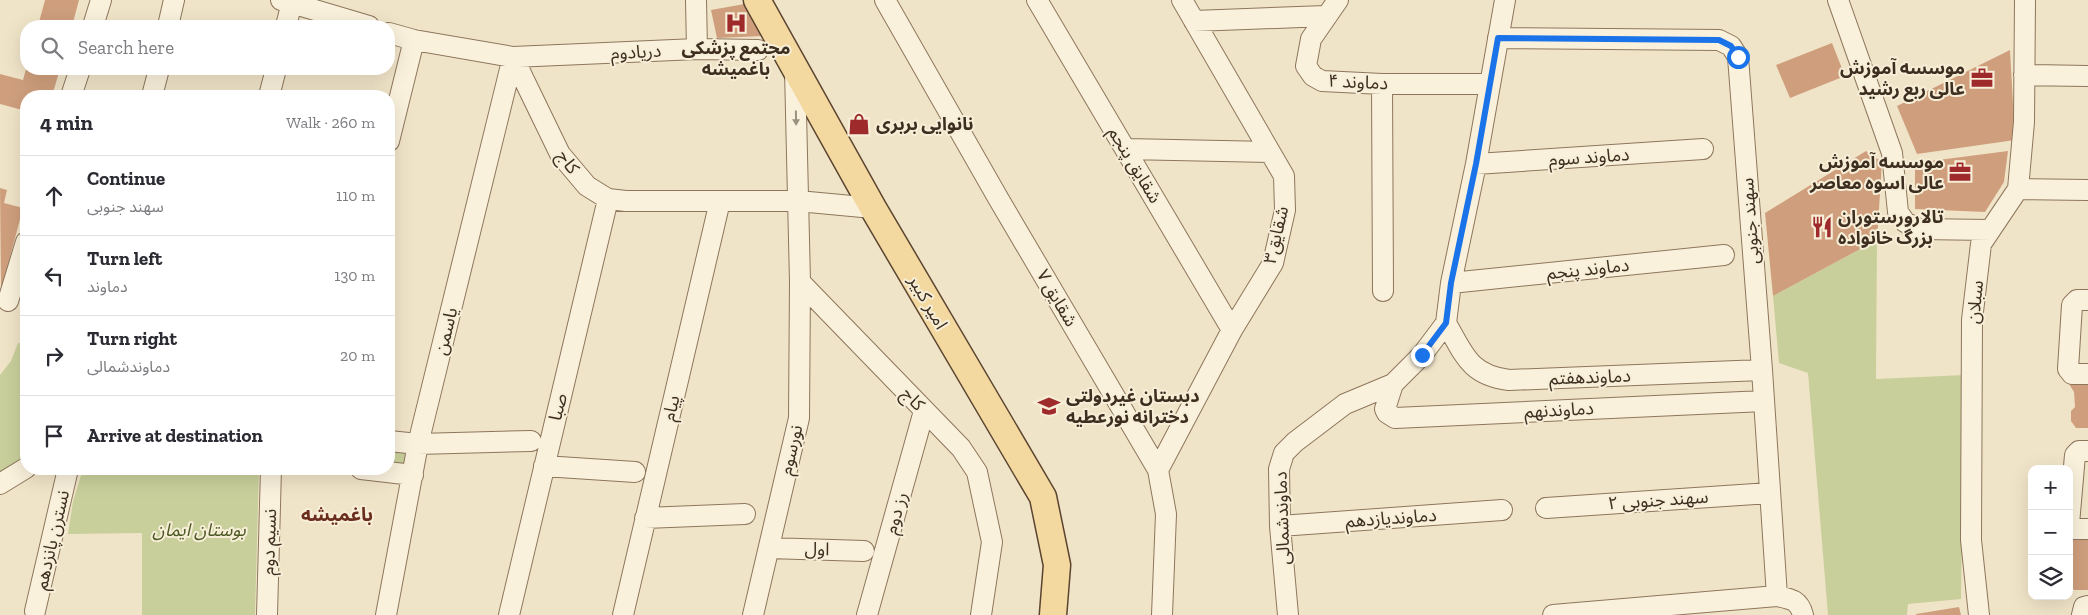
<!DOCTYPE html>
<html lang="en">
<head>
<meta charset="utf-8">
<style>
  :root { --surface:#fff; --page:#f7f7f7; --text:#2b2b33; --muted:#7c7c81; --line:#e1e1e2 }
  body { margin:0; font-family:"Zilla Slab","Noto Sans Arabic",serif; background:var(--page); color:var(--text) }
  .controls { position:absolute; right:15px; bottom:15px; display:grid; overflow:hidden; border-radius:10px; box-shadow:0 5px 20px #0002 }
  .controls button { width:45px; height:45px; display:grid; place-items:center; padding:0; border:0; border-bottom:1px solid var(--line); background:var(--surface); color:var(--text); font:25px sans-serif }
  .stop { position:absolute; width:15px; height:15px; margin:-11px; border:4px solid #1a73e8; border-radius:50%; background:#fff }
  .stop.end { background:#1a73e8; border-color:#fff; box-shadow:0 1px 5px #0008 }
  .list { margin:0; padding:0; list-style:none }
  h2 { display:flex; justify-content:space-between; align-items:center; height:65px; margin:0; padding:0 20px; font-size:21px }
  h2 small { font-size:16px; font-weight:400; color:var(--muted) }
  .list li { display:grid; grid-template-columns:32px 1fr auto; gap:15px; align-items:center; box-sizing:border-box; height:80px; padding:0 20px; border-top:1px solid var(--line) }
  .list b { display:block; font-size:19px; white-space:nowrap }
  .list p { margin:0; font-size:16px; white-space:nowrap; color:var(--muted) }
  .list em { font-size:16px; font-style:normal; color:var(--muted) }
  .icon { flex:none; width:28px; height:28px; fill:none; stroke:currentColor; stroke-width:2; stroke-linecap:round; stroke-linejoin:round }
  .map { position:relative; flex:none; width:2088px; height:615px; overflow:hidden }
  .search { position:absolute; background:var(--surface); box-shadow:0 5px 20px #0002; left:20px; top:20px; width:375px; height:55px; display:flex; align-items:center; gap:12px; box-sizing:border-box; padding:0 18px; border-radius:20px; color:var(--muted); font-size:19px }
  .panel { position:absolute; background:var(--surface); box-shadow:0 5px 20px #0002; left:20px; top:90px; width:375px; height:385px; border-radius:20px }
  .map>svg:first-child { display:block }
</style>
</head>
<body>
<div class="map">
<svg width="2088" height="615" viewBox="0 0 2088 615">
  <rect width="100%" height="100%" fill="#f0e4c8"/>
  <path fill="#c9cf9b" d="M1877,240L1876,379L1964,375L1961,599L1908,604L1907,615H1828L1808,373L1779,363L1773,296Z
    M18,343L26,344V461L0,478V375L11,361Z
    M389,446L413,448L409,470L389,468Z
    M83,469H259L255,615H142V533L68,534L73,501Z"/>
  <path fill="#cf9f7d" d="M45,0H79L72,26H38Z
    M750,3L764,36L717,38L711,10Z
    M1832,43L1845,76L1790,98L1776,65Z
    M2010,50L2015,140L1917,154L1897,106Z
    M26,69H60L52,96H26V111L0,104V74L23,80Z
    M1866,151L1882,162L1877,240L1773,296L1765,213Z
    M2008,151L2004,182L1985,212L1915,209V163Z
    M0,188L7,190L4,203L23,208L1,291Z
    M2075,374H2088V428H2076L2071,421V411L2075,407L2074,392L2069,384Z
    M2072,535L2088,536V590H2074L2069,584V571L2072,568L2069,541Z
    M1959,607L1961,615H1916V614Z"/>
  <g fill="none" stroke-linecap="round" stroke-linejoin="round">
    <g stroke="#8d765c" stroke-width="22">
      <path id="minor" d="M281,0L369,26
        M696,0L697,49
        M885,0L998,198L1158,470L1166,514L1162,615
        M1037,0L1232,330
        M1338,0L1311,39L1306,66L1313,76L1322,81L1382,84H1490
        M1838,0L1892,153L1898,212L1905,222L1918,229L1990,230
        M1194,21L1326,16
        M93,26L101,0
        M168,26L174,0
        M286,26L292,2
        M389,33L414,40L513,57L697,49L758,50
        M1498,38L1719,40L1731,46L1738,57L1762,370L1777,596
        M513,57L560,154L587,186L608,199L626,201H798L873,208
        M2024,75L2088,76
        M1382,84L1383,291
        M71,96L80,69
        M152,96L159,69
        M269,96L276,69
        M389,141L414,40
        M1126,149L1270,152
        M1476,164L1703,149
        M2018,189L2088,190
        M800,282L961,448L977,472L992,542L981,615
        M1451,283L1724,255
        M2088,300H2077L2072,305L2068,369L2072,374H2088
        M8,301L26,242
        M1446,323C1464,354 1469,375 1509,380L1762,370
        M1393,384L1385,409L1387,413L1395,418L1764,401
        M389,441L418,444L531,441
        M544,466L635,472
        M361,469L413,475
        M1158,470L1232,330L1273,263L1285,210L1284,176L1182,0
        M0,484L26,468
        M1546,508L1770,493
        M645,518L745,514
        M2069,524L2075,455L2079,451H2088
        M2069,524L2073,529H2088
        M1280,526L1502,510
        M769,548L864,551
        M35,611L68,469
        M267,615L271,469
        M386,615L418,444L513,57
        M509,615L608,199
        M623,615L720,201
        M753,615L799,418L800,282L795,70
        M867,615L924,411
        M1288,615L1280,526L1279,469L1284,453L1295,442L1345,404L1393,384L1422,355L1446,323L1451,283L1476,164L1505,0
        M1553,615L1777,596C1792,599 1799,600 1803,615
        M1979,615L1971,540L1972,320L1981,244L2018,189L2024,122L2025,0
        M2082,615L2084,607L2088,606"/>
    </g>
    <g stroke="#5b4430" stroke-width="29">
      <path id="major" d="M757,0L873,208L1043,497L1057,565L1053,615"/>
    </g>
    <use href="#minor" stroke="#faf1dc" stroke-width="20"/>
    <use href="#major" stroke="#f3d9a0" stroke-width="26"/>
  </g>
  <defs><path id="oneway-solid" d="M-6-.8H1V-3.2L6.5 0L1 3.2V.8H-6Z" transform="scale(1.25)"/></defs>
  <use fill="#9c907e" href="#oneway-solid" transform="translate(796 118) rotate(89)"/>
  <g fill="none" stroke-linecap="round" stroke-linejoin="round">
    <path stroke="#1a73e8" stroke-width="6" d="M1422,355L1446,323L1451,283L1476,164L1498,38L1719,40L1731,46L1738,57"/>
  </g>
  <defs>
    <g id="hospital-bare" transform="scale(1.725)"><path d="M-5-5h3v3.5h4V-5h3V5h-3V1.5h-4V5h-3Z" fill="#9e2a2b" stroke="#f7eed8" stroke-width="2.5" paint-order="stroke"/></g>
    <g id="office-bare" transform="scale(1.725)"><path d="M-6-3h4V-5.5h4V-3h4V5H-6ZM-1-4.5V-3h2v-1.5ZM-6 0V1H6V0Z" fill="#9e2a2b" stroke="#f7eed8" stroke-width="2.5" paint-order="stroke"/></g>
    <g id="shop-bare" transform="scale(1.725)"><path d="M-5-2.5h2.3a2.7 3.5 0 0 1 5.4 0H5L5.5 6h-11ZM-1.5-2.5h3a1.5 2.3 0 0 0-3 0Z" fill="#9e2a2b" stroke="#f7eed8" stroke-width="2.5" paint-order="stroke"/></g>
    <g id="restaurant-bare" transform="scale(1.725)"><path d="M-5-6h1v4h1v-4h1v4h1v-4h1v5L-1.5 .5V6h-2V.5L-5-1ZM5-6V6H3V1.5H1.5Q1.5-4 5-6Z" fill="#9e2a2b" stroke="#f7eed8" stroke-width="2.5" paint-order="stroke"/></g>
    <g id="school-bare" transform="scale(1.725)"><path d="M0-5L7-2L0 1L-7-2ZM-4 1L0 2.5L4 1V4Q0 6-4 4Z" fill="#9e2a2b" stroke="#f7eed8" stroke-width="2.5" paint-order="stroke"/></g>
  </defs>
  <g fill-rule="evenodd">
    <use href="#hospital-bare" x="736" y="23"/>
    <use href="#office-bare" x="1982" y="78"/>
    <use href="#shop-bare" x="859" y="124"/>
    <use href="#office-bare" x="1960" y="172"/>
    <use href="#restaurant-bare" x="1822" y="227"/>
    <use href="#school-bare" x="1049" y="406"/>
  </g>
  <g text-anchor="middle" stroke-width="4" stroke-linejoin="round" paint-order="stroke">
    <g font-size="18" font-weight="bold" fill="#3d2e20" stroke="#f7eed8" text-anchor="start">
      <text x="736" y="54" text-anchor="middle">مجتمع پزشکی<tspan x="736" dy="21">باغمیشه</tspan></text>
      <text x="1965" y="74" text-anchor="end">موسسه آموزش<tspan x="1965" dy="21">عالی ربع رشید</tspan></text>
      <text x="876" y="130">نانوایی بربری</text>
      <text x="1944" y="168" text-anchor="end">موسسه آموزش<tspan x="1944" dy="21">عالی اسوه معاصر</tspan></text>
      <text x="1838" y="223">تالارورستوران<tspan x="1838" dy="21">بزرگ خانواده</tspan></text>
      <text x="1066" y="402">دبستان غیردولتی<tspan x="1066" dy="21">دخترانه نورعطیه</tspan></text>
    </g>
    <g font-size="18" fill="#3d2e20" stroke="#f7eed8">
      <text transform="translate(636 52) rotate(-3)" y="6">دریادوم</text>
      <text transform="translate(1358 82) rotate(3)" y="6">دماوند ۴</text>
      <text transform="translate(1589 157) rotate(-4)" y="6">دماوند سوم</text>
      <text transform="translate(568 162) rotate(54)" y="6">کاج</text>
      <text transform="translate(1135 165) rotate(59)" y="6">شقایق پنجم</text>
      <text transform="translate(1750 221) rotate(-94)" y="6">سهند جنوبی</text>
      <text transform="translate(1276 235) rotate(-77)" y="6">شقایق۳</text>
      <text transform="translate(1588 269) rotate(-6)" y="6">دماوند پنجم</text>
      <text transform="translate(1057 298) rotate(60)" y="6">شقایق ۷</text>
      <text transform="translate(928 302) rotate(60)" y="6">امیر کبیر</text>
      <text transform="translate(1975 302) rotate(-84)" y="6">سبلان</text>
      <text transform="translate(446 331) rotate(-76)" y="6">یاسمن</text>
      <text transform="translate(1590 377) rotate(-2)" y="6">دماوندهفتم</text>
      <text transform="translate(913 399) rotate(46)" y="6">کاج</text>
      <text transform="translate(558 407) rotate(-76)" y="6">صبا</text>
      <text transform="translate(671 408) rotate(-77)" y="6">پیام</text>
      <text transform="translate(1559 410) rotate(-3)" y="6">دماوندنهم</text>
      <text transform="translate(791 450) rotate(-77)" y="6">نورسوم</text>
      <text transform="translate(1658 500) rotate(-4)" y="6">سهند جنوبی ۲</text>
      <text transform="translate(896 513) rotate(-74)" y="6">رز دوم</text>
      <text transform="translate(1282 518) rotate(-92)" y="6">دماوندشمالی</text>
      <text transform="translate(1391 518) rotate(-4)" y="6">دماوندیازدهم</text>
      <text transform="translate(52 540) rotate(-77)" y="6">نسترن پانزدهم</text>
      <text transform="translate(269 542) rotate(-88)" y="6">نسیم دوم</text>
      <text transform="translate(817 549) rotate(2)" y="6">اول</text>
    </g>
    <g font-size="18" font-style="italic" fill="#4d5a26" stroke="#f7eed8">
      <text x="199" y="536">بوستان ایمان</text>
    </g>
    <g font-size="19" font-weight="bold" fill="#6b2e1e" stroke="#f7eed8">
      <text x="337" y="521">باغمیشه</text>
    </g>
  </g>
</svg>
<div class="controls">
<button>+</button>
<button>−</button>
<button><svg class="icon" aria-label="layers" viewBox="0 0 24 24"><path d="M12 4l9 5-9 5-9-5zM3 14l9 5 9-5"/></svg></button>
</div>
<div class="stop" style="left:1738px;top:57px"></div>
<div class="stop end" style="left:1422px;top:355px"></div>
<div class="search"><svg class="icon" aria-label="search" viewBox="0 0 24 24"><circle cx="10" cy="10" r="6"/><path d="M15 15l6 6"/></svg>Search here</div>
<section class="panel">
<h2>4 min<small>Walk · 260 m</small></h2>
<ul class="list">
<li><svg class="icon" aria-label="ahead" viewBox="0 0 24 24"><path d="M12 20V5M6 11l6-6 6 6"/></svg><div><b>Continue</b><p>سهند جنوبی</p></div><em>110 m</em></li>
<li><svg class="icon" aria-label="left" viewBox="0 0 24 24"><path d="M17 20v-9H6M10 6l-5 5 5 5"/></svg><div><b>Turn left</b><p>دماوند</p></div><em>130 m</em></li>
<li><svg class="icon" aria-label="right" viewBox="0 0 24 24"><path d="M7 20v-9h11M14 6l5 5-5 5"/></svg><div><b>Turn right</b><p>دماوندشمالی</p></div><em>20 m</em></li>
<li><svg class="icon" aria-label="arrive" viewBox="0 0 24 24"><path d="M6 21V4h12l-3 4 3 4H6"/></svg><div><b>Arrive at destination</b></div></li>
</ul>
</section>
</div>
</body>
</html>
